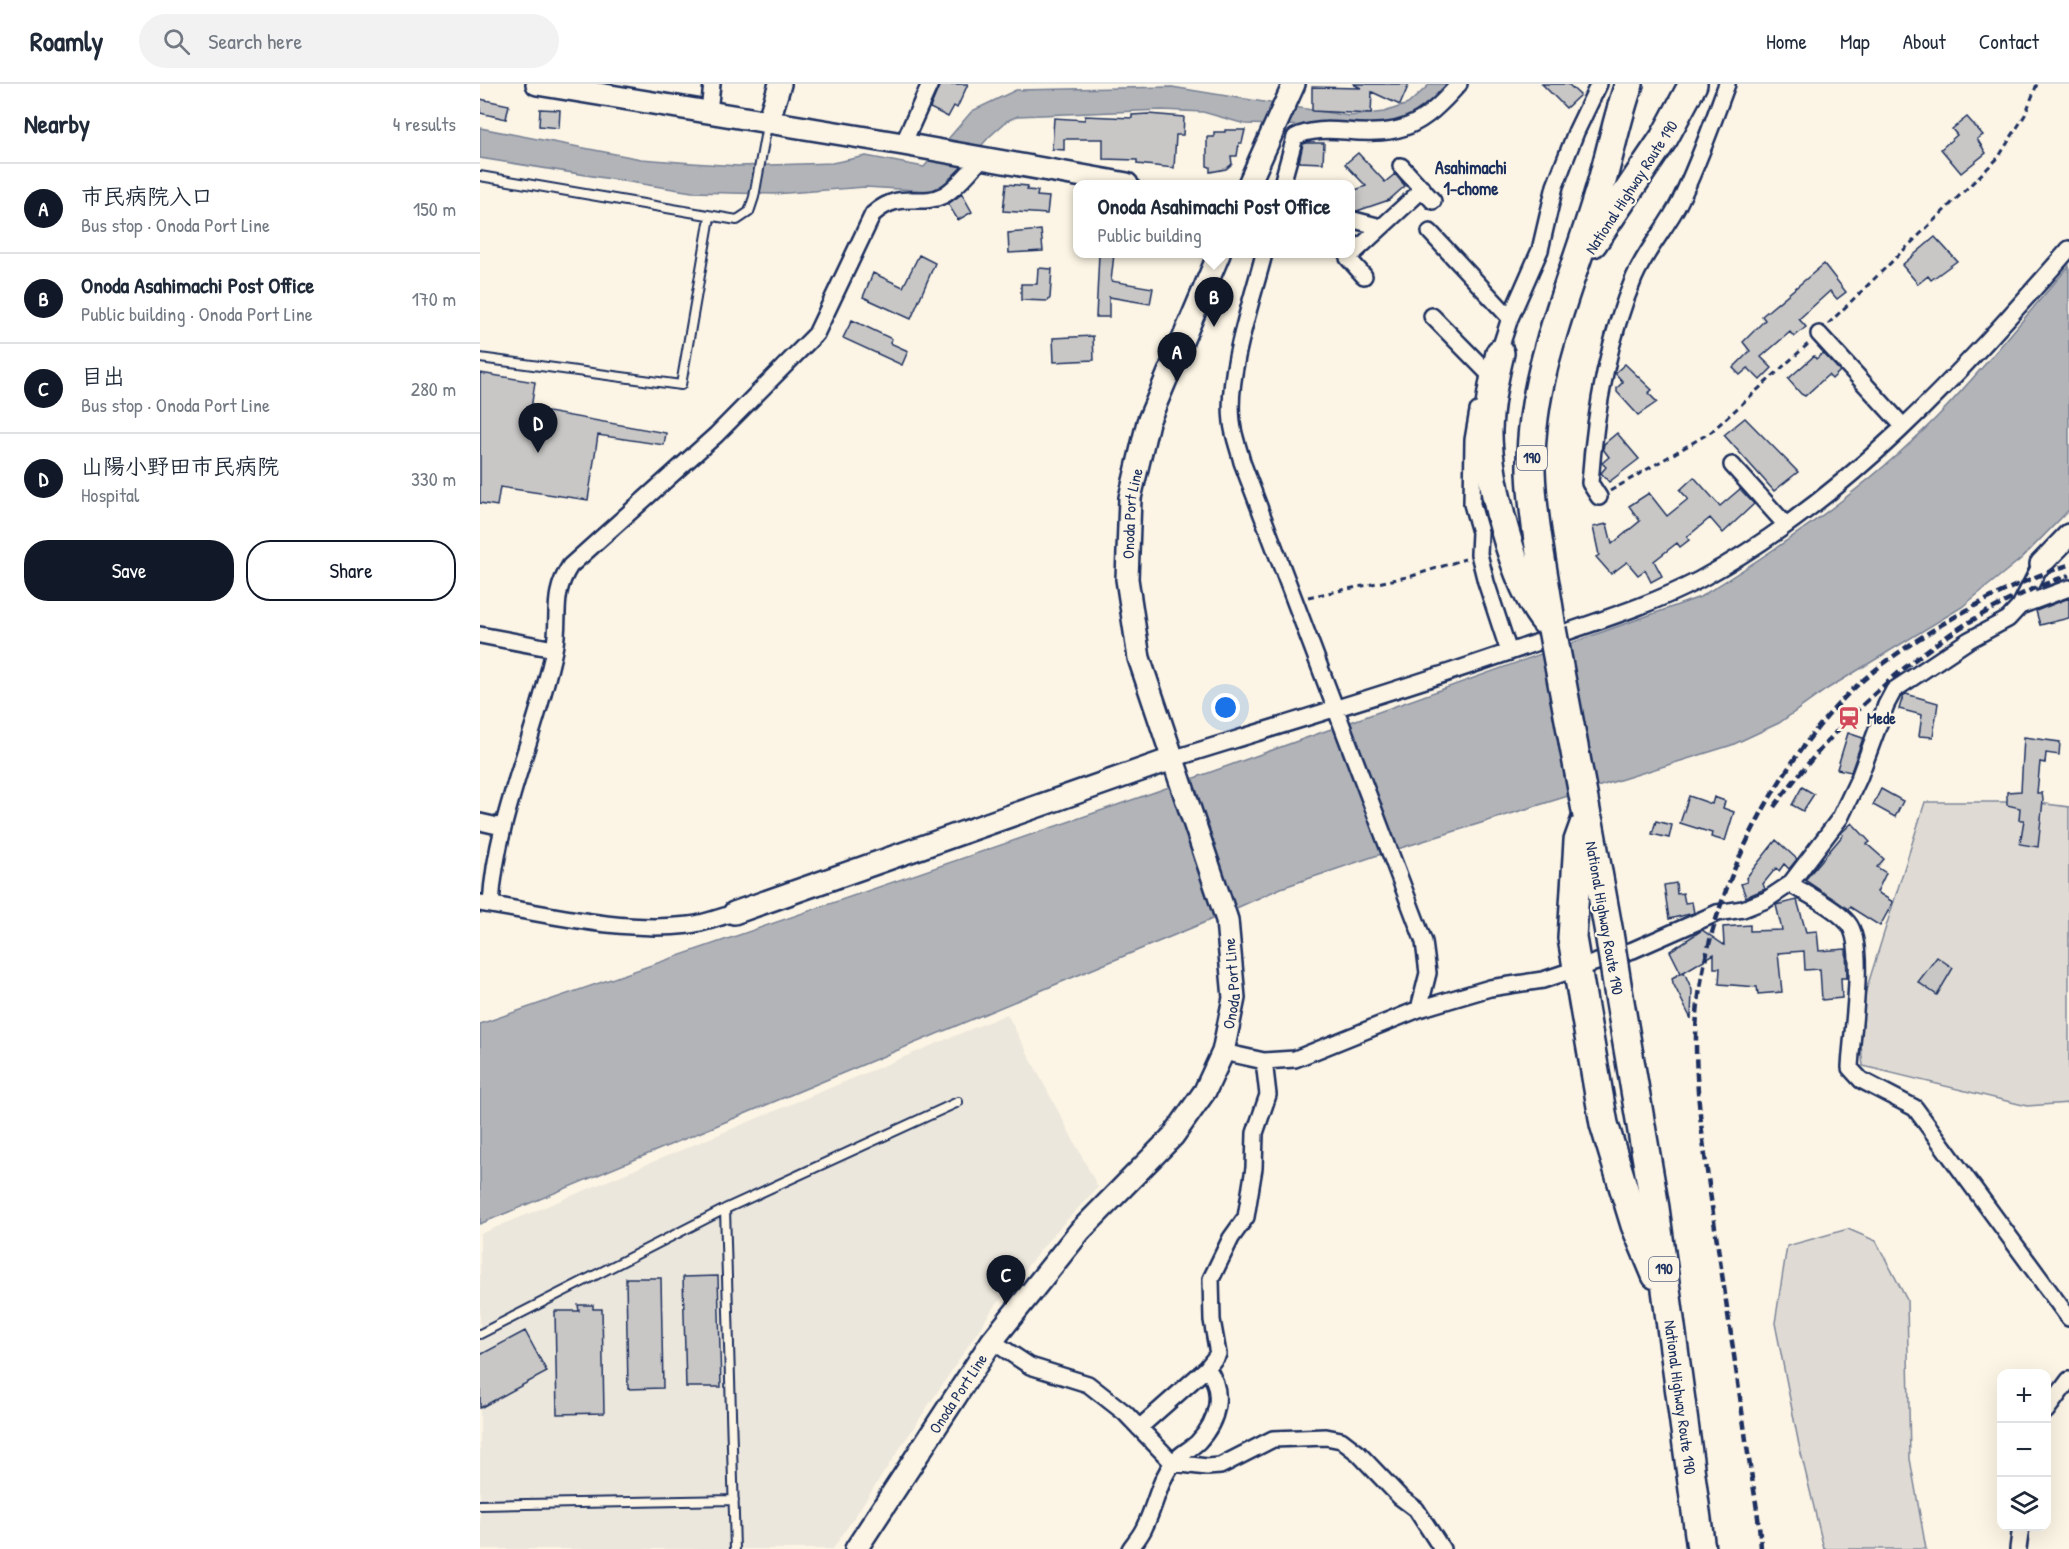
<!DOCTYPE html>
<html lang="en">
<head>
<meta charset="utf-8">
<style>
  :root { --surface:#fff; --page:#f2f2f3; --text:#1f2937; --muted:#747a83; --line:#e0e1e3; --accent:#111827 }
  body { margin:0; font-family:"Patrick Hand","Klee One",sans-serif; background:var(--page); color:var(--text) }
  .controls { position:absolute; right:18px; bottom:18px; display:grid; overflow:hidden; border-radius:12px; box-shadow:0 6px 24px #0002 }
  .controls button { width:54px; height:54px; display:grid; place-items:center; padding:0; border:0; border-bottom:2px solid var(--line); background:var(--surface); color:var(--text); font:30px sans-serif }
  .you { position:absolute; left:746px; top:624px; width:21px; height:21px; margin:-15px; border:4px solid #fff; border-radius:50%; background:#1a73e8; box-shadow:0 0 0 9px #1a73e833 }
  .badge { display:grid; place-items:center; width:39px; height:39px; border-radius:50%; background:var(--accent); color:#fff; font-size:20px; font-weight:700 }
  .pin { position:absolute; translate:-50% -50px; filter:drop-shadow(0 2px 3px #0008) }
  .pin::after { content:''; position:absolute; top:32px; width:21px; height:18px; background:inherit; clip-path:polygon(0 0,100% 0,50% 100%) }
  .popup { position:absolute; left:593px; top:96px; width:282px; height:78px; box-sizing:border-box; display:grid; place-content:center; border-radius:12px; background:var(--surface); filter:drop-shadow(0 2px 4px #0005); font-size:20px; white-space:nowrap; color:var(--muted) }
  .popup b { font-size:22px; color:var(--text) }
  .popup::after { content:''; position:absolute; left:50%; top:100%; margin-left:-12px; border:12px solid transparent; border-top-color:var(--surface) }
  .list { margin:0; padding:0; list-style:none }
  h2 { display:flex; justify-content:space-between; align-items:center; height:78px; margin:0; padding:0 24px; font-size:26px }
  h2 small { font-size:20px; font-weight:400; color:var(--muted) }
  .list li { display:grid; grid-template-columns:39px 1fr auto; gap:18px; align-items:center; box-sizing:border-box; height:90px; padding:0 24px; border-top:2px solid var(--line) }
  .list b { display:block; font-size:22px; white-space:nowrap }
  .list p { margin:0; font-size:20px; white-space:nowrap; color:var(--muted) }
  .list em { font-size:20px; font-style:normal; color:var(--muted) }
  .actions { display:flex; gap:12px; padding:18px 24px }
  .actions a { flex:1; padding:14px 0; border:2px solid var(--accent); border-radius:24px; text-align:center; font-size:21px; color:var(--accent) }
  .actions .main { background:var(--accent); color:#fff }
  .icon { flex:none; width:33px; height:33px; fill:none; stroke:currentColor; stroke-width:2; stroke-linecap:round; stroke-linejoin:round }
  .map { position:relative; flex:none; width:1589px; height:1465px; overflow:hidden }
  header { display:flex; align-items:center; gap:36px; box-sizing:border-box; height:84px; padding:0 30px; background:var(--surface); border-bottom:2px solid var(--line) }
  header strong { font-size:28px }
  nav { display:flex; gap:33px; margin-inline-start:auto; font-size:21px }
  .search { width:420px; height:54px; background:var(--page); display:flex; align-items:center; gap:15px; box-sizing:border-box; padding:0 21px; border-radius:33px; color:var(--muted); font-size:22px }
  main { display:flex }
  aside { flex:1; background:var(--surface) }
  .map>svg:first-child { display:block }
</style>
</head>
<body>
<header>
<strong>Roamly</strong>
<div class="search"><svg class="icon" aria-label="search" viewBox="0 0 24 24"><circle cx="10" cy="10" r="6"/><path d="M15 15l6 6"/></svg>Search here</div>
<nav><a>Home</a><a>Map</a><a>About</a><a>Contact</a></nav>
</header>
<main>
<aside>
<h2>Nearby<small>4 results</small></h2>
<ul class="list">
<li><span class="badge">A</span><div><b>市民病院入口</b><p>Bus stop · Onoda Port Line</p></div><em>150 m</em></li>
<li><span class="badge">B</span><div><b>Onoda Asahimachi Post Office</b><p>Public building · Onoda Port Line</p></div><em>170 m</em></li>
<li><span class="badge">C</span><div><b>目出</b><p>Bus stop · Onoda Port Line</p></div><em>280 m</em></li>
<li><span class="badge">D</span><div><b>山陽小野田市民病院</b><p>Hospital</p></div><em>330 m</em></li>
</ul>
<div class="actions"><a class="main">Save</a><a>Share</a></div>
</aside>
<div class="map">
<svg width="1589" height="1465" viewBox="0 0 1589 1465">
  <rect width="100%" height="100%" fill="#fcf5e5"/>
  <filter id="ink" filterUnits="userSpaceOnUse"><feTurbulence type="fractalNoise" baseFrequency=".0167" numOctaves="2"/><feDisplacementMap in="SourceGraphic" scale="12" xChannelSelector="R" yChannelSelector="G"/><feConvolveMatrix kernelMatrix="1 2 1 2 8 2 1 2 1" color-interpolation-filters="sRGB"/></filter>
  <g filter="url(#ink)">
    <path fill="#ece7dc" d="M527,930L618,1103L571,1153L512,1226L353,1465H0V1150Z"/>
    <path fill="#dfdbd4" stroke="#7d8599" stroke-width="1.5" d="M1445,718H1551L1589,723V1019L1547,1022L1383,982L1378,932Z
      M1368,1145L1396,1157L1427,1216L1430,1375L1446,1465H1344L1319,1361L1295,1239L1307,1162Z"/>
    <path fill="#b2b4b8" stroke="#767f94" stroke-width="1.5" d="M950,0H970L929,37L909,44L765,40L723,28L682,26L538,32L527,37L509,53L471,96L452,107L385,103L294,110L212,108L0,74V44L161,75L212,79L258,82L352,79L386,72L444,83L492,27L536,6L692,3L869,32L904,28L928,20Z
      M1589,182V426L1542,474L1482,523L1347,605L1299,639L1252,661L895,772L801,804L721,840L0,1140V940L675,708L1220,513C1304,461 1387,404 1457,333C1503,286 1545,232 1589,182Z"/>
    <path fill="#c8c7c6" stroke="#1b2f5e" stroke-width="1.5" d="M460,0H488L477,24L474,22L468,33L450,24Z
      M873,0H929L920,21L892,8L891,30L832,27V3L881,4Z
      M1062,0H1088L1100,11L1086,24Z
      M0,15L29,21L26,35L0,29Z
      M60,25L80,26L79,44L59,42Z
      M668,30L704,33L703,51H696L694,84L657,80V76L623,75V55H584V66L572,65L574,34L605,36V32L652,34V31Z
      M1487,33L1503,51L1497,55L1506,69L1481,89L1461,65L1477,51L1472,45Z
      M745,46H765L762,59H759L757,72H751L752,80L746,85L730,88V83L727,82V53H734V48H745Z
      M827,59H844L843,79L819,78L823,60Z
      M878,69L905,98L915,90L925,102L909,116L877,127L870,126V108L886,102L865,80Z
      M526,100L548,102L547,106L558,107L557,112L569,113L567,130L523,127Z
      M482,110L492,128L478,136L468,120Z
      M561,146L563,167L529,169L528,149Z
      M1455,153L1477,177L1451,196L1448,192L1438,200L1422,181Z
      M619,170H634L631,197L673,204L670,220L629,213V233H616Z
      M439,171L455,179L431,235L383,213L393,189L423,203Z
      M1344,180L1366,208L1357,215L1350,207L1319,235L1326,243L1314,253L1310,248L1281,273L1292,284L1280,296L1268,284L1260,291L1253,284L1270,267L1263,258L1285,236L1282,232Z
      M558,184L572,185L570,214L568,217L541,216V200H557Z
      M372,236L412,255L410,259L428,267L422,281L363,254Z
      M613,252L614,276L574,278L573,254Z
      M1343,269L1360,287L1352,295L1348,291L1325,312L1321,310L1308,295L1334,272L1336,275Z
      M1145,280L1172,306L1168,309L1177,318L1158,331L1137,308V304L1143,298L1135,289Z
      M0,289L55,298L51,325L186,349L184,361L118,351L108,416L20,403L17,422L0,419Z
      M1265,334L1318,388L1294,407L1244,351Z
      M1137,349L1159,375L1129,398L1121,389L1126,383L1122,379L1129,373L1123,365L1124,360Z
      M1214,393L1240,422L1260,405L1274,420L1243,449L1230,434L1207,453L1209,456L1200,463L1197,459L1174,477L1182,492L1171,498L1165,486L1158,491L1147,478L1131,490L1116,473L1119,471L1113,443L1127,440L1132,460L1160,437L1149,422L1169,409L1187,432L1208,415L1200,406Z
      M1589,514V534L1560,541L1556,527Z
      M1426,610L1458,619L1453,653L1439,652L1442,631L1419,625L1423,612Z
      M1368,649L1383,654L1371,688L1357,685Z
      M1544,653L1580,658L1579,671L1566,669L1565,679L1560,678L1557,709H1562L1563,716L1558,763L1540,760L1544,736H1539L1540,724L1527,721V708L1541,707Z
      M1322,703L1334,710L1323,727L1312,721Z
      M1401,705L1423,717L1415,733L1393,721Z
      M1209,712L1232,720L1234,713L1245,717L1243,724L1254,728L1245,757L1231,753L1232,749L1200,739Z
      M1176,737L1192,741L1189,754L1172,750Z
      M1372,739L1390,758L1387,760L1404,775L1397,783L1406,789L1397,808L1413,818L1400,842L1370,823L1368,825L1325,796L1363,751L1361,749Z
      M1296,756L1317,775L1309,785L1304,780L1299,787L1296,784L1283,800L1285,805L1266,813L1261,800L1267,798L1266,794Z
      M1196,799L1197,810L1203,809L1205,819L1212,818L1214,829L1189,835L1184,801Z
      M1317,816L1326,848L1337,847L1339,867L1366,865L1367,894H1361L1362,914L1342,916L1340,885L1325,886L1324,867L1298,869L1302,908L1278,910L1277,903L1239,900L1240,884H1234V870L1202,889L1204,888L1212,906L1211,935L1193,899L1192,894L1201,889L1190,867L1222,846L1244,861L1243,843L1270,841V847L1302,846L1296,821Z
      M1457,873L1473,884L1457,911L1438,898Z
      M238,1192L241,1303H206L203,1193Z
      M146,1194H181L183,1304L148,1305Z
      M98,1221H113V1225H122L124,1329L77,1330L75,1227H99Z
      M45,1247L67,1288L0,1324V1271Z"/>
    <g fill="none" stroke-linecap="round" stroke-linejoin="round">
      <g stroke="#1b2f5e" stroke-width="12">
        <path id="lane" d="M0,92L257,136L269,128L274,113L287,41
          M0,274L201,301L230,133
          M245,1125L255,1465
          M0,1250L245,1125L478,1018
          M0,1421L254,1416"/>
      </g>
      <g stroke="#1b2f5e" stroke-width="20">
        <path id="street" d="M229,28L232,0
          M423,60L450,0
          M921,82L953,117
          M802,100L815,53C830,45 849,46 865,47C922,52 941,43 979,0
          M870,135L901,143
          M950,148L1030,234
          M784,170C772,217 746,290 752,338C753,351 759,365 762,378L944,858L948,889L939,925
          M884,192L868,174L943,105
          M952,232L1007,288
          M1339,250L1423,342
          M1017,274L1030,234L1060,166L1075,102L1096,48L1119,0
          M998,327L993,356L992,420L1000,448L999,470L1006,498L1029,568
          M1252,381L1305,440
          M1119,413L1110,399C1115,330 1127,258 1154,194C1165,168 1186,144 1199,119C1218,81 1232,40 1247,0
          M1540,522L1589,504
          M0,551L74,565
          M692,675C815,637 939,600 1061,557C1114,538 1169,522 1219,496C1366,417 1481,289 1589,165
          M0,738L22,743
          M1310,800C1328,811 1354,823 1368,839C1387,861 1371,953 1370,984L1381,996L1435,1024L1589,1234
          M0,819C69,830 139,849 210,841C225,839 240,833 254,829
          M11,820C16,732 56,652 74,566C81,533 70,513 90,482L236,351L336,250L393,130C421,105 439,124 464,111C478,103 490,86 502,75
          M743,968L784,977L815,975L939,925L1010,904L1063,896L1153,866L1237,829L1263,825L1286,816L1310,800L1360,734L1379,694L1406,621L1414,606L1489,556L1528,535L1540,522L1561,480
          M512,1257L550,1282L608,1300L645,1329L693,1379L727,1383L740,1382L793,1355L846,1353L861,1356L878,1369L920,1413L936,1425L962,1465
          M1566,1327L1589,1296
          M659,1344L727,1284
          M650,1465C655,1458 662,1450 665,1442C675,1422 679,1397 693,1379C699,1370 710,1366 718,1358C738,1337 745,1308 727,1284L738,1270L732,1236L731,1195L751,1154L766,1133L774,1084L775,1049L788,1011L784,977
          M1538,1465L1541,1442"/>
      </g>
      <g stroke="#1b2f5e" stroke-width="26">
        <g id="secondary">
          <path d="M57,0L423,60L647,100"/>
          <path d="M288,38L300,0"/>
          <path d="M769,100L814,0"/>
          <path d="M1561,480L1589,451"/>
          <path d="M254,829L692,675"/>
          <path id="s1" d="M376,1465L512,1257L600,1147L693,1052L725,1007L743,968L754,914L747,836L659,574L647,495L650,414L668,338L739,170"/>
        </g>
      </g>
      <g stroke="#1b2f5e" stroke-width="32">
        <g id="highway">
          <path d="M1113,159L1184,54L1213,0"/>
          <path d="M1020,269C1014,294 1009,320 1008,346C1007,394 1034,500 1065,537"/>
          <path d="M1072,545C1065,493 1053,440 1051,387C1049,290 1090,204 1117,114C1129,76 1136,37 1149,0"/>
          <path d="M1107,732L1098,757L1092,854L1124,1040L1155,1141L1176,1191"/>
          <path d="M1109,738L1129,849"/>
          <path id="s2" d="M1138,906L1175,1124L1221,1465"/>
        </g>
      </g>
      <path stroke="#1b2f5e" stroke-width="3" stroke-dasharray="6 4.5" stroke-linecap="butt" d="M1348,240L1518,74L1545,31L1557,0
        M1130,407L1231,348L1328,260
        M828,513L932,492L985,475"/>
      <use href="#lane" stroke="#fcf5e5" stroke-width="8"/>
      <use href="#street" stroke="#fcf5e5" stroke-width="15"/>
      <use href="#secondary" stroke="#fcf5e5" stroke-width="21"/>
      <use href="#highway" stroke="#fcf5e5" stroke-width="27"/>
      <path stroke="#1b2f5e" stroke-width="4.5" stroke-dasharray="9 4.5" stroke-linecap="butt" d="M1294,723C1370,620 1467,533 1589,491
        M1281,1465C1279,1428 1271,1392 1266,1356C1256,1283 1245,1210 1234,1137C1226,1078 1216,1018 1216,958C1215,841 1284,696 1365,613C1415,562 1520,502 1589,481"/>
      <g stroke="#1b2f5e" stroke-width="32" stroke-linecap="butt">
        <path id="highway-bridge" d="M1072,545L1107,732
          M1129,849L1138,906"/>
      </g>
      <use href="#highway-bridge" stroke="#fcf5e5" stroke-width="27"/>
    </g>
  </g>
  <defs>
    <g id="station-bare" transform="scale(1.8)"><path d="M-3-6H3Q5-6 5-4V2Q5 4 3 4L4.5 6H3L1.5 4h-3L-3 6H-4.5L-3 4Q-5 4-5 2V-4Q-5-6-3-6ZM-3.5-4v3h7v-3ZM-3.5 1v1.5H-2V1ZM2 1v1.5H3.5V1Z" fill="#d1495b" stroke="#fcf5e5" stroke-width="2.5" paint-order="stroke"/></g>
  </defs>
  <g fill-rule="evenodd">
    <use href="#station-bare" x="1369" y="634"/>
  </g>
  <g text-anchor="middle" stroke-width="4.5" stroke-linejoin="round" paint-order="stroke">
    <g fill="#fcf5e5" stroke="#5e6a86" stroke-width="1.5">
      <rect x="1037" y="362" width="30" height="24" rx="4.5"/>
      <rect x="1169" y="1173" width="30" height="24" rx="4.5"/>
    </g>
    <g font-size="15" font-weight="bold" fill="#1b2f5e">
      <text x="1052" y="379">190</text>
      <text x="1184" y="1190">190</text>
    </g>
    <g font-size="16" fill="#1b2f5e" stroke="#fcf5e5">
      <text transform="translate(1151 103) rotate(-57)" y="6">National Highway Route 190</text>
      <text dy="6" stroke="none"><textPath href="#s1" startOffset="1176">Onoda Port Line</textPath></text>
      <text transform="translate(1125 834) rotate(80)" y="6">National Highway Route 190</text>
      <text dy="6" stroke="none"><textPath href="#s1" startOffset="690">Onoda Port Line</textPath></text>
      <text dy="6" stroke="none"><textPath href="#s1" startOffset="186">Onoda Port Line</textPath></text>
      <text dy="6" stroke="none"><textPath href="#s2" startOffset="412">National Highway Route 190</textPath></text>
    </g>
    <g font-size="16" font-weight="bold" fill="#1b2f5e" stroke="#fcf5e5" text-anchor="start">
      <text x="1387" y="640">Mede</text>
    </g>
    <g font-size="18" font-weight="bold" fill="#1b2f5e" stroke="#fcf5e5">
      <text x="991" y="90">Asahimachi<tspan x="991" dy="21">1-chome</tspan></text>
    </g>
  </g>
</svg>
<div class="controls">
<button>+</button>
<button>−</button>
<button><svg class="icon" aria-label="layers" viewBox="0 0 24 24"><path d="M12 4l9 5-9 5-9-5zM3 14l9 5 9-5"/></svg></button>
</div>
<div class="you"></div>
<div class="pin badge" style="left:697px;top:298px">A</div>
<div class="pin badge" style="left:734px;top:243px">B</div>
<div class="popup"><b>Onoda Asahimachi Post Office</b>Public building</div>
<div class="pin badge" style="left:526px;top:1221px">C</div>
<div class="pin badge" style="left:58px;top:369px">D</div>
</div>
</main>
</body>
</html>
